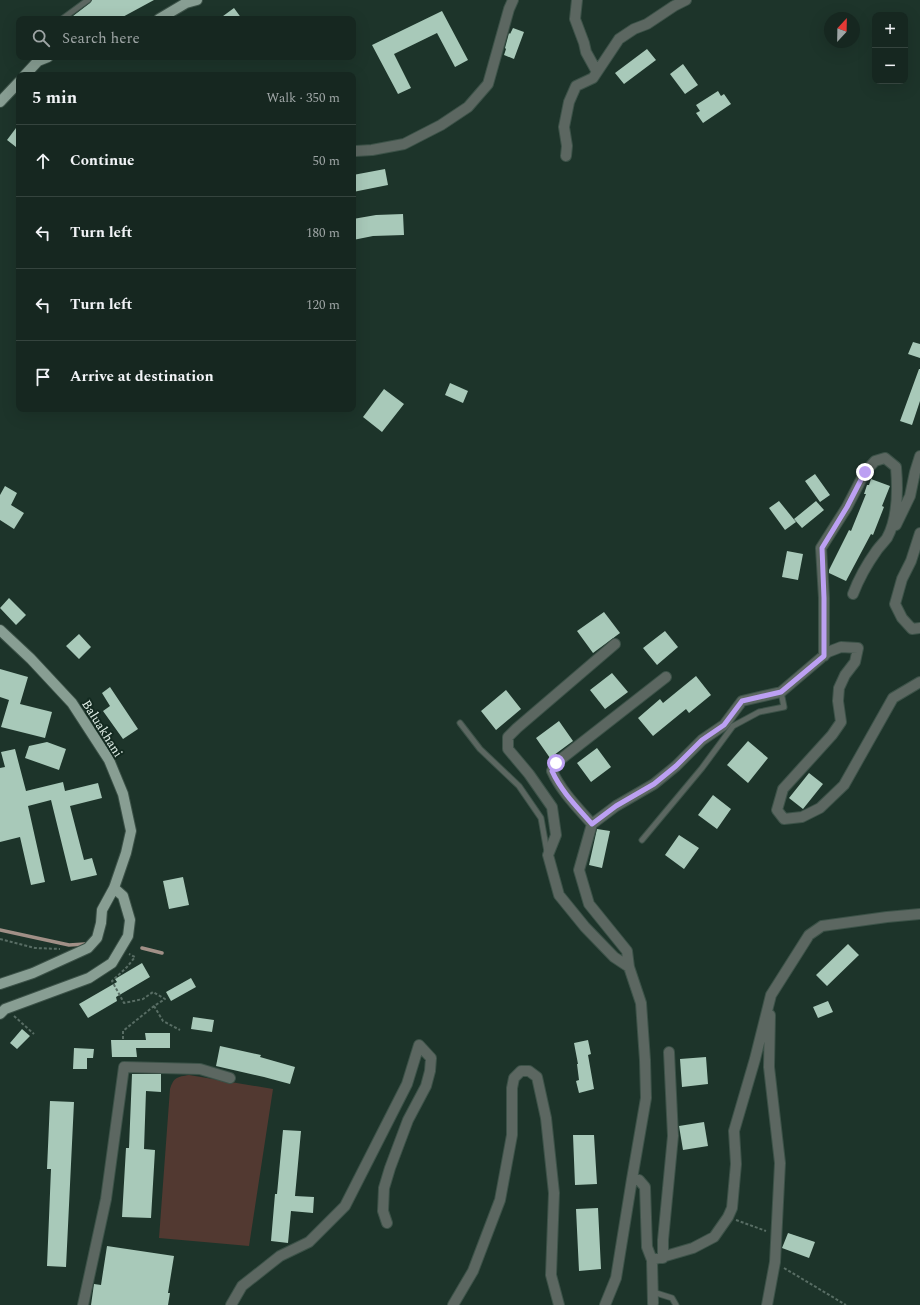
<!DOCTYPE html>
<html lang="en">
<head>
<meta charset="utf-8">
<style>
  :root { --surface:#162720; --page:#23332d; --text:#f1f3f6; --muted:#9ea5a5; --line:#35443e }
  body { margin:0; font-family:Spectral,serif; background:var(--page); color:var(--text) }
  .controls { position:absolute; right:12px; top:12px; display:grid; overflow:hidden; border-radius:8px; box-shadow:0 4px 16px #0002 }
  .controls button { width:36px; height:36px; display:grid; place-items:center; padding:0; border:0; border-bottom:1px solid var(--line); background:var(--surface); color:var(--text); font:20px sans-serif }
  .compass { position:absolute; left:824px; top:12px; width:36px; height:36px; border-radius:50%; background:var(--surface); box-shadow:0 4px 16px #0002; rotate:22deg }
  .stop { position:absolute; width:12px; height:12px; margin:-9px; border:3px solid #bca0f2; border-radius:50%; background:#fff }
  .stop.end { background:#bca0f2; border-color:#fff; box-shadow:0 1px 4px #0008 }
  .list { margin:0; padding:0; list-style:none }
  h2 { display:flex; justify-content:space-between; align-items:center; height:52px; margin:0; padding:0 16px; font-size:17px }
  h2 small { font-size:13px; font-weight:400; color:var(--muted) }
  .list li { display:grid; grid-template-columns:26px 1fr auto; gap:12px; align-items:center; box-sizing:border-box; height:72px; padding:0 16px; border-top:1px solid var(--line) }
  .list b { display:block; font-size:15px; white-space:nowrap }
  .list em { font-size:13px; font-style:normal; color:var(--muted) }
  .icon { flex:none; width:22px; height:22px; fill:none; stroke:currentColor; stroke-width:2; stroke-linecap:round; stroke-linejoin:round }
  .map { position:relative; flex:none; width:920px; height:1305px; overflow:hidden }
  .search { position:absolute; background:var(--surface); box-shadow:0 4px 16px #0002; left:16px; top:16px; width:340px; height:44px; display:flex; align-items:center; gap:10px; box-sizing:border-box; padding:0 14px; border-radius:8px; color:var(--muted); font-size:15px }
  .panel { position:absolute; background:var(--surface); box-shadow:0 4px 16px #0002; left:16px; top:72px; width:340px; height:340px; border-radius:8px }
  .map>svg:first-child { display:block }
</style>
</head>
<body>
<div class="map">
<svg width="920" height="1305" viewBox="0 0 920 1305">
  <rect width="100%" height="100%" fill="#1d342a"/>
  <path fill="#523931" d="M189,1075L273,1089L249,1246L159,1238L170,1089C174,1077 177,1077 189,1075Z"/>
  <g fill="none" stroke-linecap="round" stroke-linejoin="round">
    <path stroke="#a19087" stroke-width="3.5" d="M0,930L69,945L85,944
      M142,948L162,953"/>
  </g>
  <path fill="#a8c9b9" d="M92,0H154L119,19H75L73,16L90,3Z
    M234,8L242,19H219Z
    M442,11L468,60L455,67L437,33L394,54L411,88L398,94L372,45Z
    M513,28L524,32L514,59L504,55L506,49L505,48L509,33L510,34Z
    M647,49L656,60L624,84L615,73Z
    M683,64L698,85L685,94L670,74Z
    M718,91L721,96L724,94L731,104L703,123L696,113L700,111L696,105Z
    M19,124V142L16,147L7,140Z
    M385,169L388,185L353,192V175Z
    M403,214L404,235L373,236L353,240V219L376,215Z
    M913,342L920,344V358L908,354Z
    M919,369H920V401L912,425L900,421Z
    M450,383L468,391L463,403L445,395Z
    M384,389L404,404L382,432L363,417Z
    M815,474L830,495L820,502L805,481Z
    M871,479L890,486L882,506L884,507L873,535L871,534L846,581L829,573V570L849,530L851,531L866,494H864L867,485H869Z
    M5,486L17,493L11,505L24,513L14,529L0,520V495Z
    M779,501L796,522L785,530L769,508Z
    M816,501L824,510L802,528L794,519Z
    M787,551L803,554L798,580L782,577Z
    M9,598L26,615L16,625L0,608Z
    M604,612L620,633L593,653L577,631Z
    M665,631L678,647L657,665L643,648Z
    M79,634L91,647L79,659L66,646Z
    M0,669L28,677L20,704L52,712L45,738L1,727L9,700L0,697Z
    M612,673L628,692L605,709L590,690Z
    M696,676L711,695L689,713L686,709L653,736L638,718L660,699L663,703Z
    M110,687L138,729L123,739L103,711L110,706L102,693Z
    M506,690L521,709L496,730L481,711Z
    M559,721L573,741L550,758L536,738Z
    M748,741L768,758L748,783L727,765Z
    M47,742L66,749L59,770L25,758L29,746Z
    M597,748L611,767L591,782L577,763Z
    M15,749L26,791L63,782L65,791L98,783L102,798L70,806L84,860L92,858L97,875L71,881L51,800L28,806L45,882L31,885L20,837L0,842V768L5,767L1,752Z
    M809,773L823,784L803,809L789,798Z
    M713,795L731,809L717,829L698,815Z
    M597,829L610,831L602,868L589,865Z
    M679,835L699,848L684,869L665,855Z
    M183,877L189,905L169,909L163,881Z
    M848,944L859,955L827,986L816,975Z
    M142,963L150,977L116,997L117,1001L88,1018L79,1004L117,982L115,979Z
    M191,978L196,987L171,1001L166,992Z
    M828,1001L833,1012L818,1018L813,1007Z
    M193,1017L214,1020L212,1032L191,1029Z
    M22,1029L30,1036L17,1049L10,1043Z
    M145,1033H170V1048H136L137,1057H112L111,1040H146Z
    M588,1040L591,1054L588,1055L594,1089L579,1093L576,1081L579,1080L577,1064H578L574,1043Z
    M220,1046L261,1055L260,1057L295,1067L290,1084L264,1077L216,1066Z
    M74,1048L94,1049L93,1058H87V1069H73Z
    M706,1057L708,1084L682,1087L680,1059Z
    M132,1074H161V1092L146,1091L144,1149L155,1150L151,1218L122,1217L126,1148H129Z
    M50,1101L74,1102L66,1267L47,1266L51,1169H47Z
    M704,1122L708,1146L683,1150L679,1126Z
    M283,1130L301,1131L295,1196L314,1197L313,1213L291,1211L288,1243L271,1241L275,1194H277Z
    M573,1135H594L597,1184L575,1185Z
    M598,1208L601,1269L579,1271L576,1209Z
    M788,1233L815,1242L809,1258L782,1248Z
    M107,1246L174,1256L168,1293H170L168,1305H91L94,1284L101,1285Z"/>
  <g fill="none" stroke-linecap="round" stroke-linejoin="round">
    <g stroke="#3c5248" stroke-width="7">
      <path id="service" d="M62,19L88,0
        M460,723L480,749L519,786L541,818L547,852
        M642,840L702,768L733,726L759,712L784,707L781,692
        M653,1292L672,1298L676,1305"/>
    </g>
    <g stroke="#3c5248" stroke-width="12">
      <path id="minor" d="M577,0L575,19L584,43L586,52L597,72
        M356,151L372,150L404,144L441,125L468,107L488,84L509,9L513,0
        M566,156L567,146L564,127L569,102L576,86L593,78L619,39L634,29L647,24L674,6L686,0
        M896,525L910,496L915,472L920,456
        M920,533L911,561L902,579L895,604L902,618L912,629L920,628
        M615,644L517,728L508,737V749L529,774L552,807L556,835L548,855L559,895L585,927L614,957L629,967
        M824,656V598L821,548L847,507L865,472L875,461L885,458L896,467C898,490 898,518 887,538C884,542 880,546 877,550C867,564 859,578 853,594
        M592,824C577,807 561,791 552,771L556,763L666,677
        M632,1179L646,1098L645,1060L641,1003L629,967L627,951L589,904L579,870L592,824L616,806L654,784L676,766L702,740L724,725L742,701L781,692L828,652L841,647L858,648L855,662L845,675L839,688L838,701L841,722L832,735L783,789L777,810L784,819L802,817L820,808L844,785L893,698L920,682
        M663,1258V1240L673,1136L669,1052
        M652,1260L653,1303
        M83,1305L106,1199L124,1067L200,1069L230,1078
        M231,1305L242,1286L280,1256L309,1242L345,1206L407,1084L419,1045L431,1058L430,1071L426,1086L408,1120L390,1168L384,1188L383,1211L387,1223
        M453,1305L473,1271L500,1200L512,1135V1088L514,1078L521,1071H529L537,1077L546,1118L554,1193L551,1275L559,1305
        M605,1305L616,1278L632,1179L639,1180L645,1187L647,1247L652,1260L693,1248L714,1237L728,1217L732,1208L736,1164L734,1131L755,1059L771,995L809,935L822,926L887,917L920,914
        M767,1305L775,1262L780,1163L769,1067L770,1015"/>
    </g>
    <g stroke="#3c5248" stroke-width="12">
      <path id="primary" d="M159,19L186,3L197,0
        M25,75L38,61L48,57
        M0,102L19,82
        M0,630L31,659L72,703L109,760L123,794L131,831L126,853L114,888L102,910L101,923L97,938L88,948L33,973L0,984
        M0,1014L5,1009L89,978L112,963L128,936L130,920L123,896L114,888"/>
    </g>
    <path stroke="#586d64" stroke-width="2" stroke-dasharray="3 2" stroke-linecap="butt" d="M0,939L35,948L60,949
      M154,1006L163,1021L180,1030
      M14,1016L34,1034
      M123,1039V1031L154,1006L165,999L153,992L143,999L124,1003L112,981L127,967L135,957L129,954
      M736,1220L766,1231
      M784,1268L846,1305"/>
    <use href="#service" stroke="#5c6761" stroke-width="5"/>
    <use href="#minor" stroke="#5c6761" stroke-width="10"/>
    <use href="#primary" stroke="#889e93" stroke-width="10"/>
  </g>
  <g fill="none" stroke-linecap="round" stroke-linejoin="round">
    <path stroke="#bca0f2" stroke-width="5" d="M556,763L552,771C561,791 577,807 592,824L616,806L654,784L676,766L702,740L724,725L742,701L781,692L824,656V598L822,548L847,507L865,472"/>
  </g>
  <g text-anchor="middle" stroke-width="4" stroke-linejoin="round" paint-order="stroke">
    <g font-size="13" fill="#e0eee7" stroke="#132a20">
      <text transform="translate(103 728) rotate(58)" y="5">Baluakhani</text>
    </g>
  </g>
</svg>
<div class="controls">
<button>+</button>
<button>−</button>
</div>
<svg class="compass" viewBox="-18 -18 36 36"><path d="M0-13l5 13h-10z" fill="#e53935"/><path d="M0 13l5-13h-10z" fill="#9ea5a5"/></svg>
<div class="stop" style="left:556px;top:763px"></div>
<div class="stop end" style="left:865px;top:472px"></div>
<div class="search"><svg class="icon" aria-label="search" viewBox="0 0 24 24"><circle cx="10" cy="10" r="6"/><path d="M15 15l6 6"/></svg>Search here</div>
<section class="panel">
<h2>5 min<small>Walk · 350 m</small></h2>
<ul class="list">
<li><svg class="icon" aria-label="ahead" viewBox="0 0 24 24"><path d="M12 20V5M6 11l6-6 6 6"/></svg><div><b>Continue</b></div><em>50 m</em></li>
<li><svg class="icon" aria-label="left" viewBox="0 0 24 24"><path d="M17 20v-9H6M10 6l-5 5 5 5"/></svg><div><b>Turn left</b></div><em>180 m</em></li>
<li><svg class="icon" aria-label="left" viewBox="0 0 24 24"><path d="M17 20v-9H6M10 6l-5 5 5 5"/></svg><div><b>Turn left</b></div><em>120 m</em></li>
<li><svg class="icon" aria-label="arrive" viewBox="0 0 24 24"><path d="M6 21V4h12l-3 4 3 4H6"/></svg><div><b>Arrive at destination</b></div></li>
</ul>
</section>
</div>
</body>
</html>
